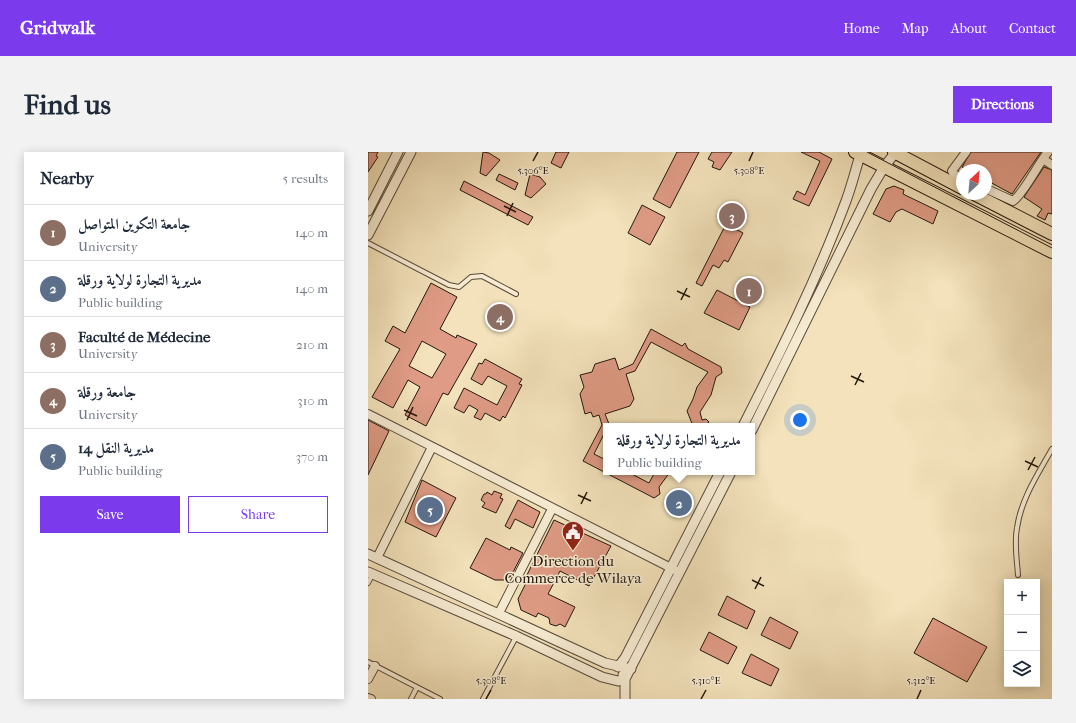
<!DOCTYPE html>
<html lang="en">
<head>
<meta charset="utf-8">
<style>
  :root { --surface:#fff; --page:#f2f2f3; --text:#1f2937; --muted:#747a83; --line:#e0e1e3; --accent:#7c3aed }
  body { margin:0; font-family:"IM FELL French Canon",Amiri,serif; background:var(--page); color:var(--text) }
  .controls { position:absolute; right:12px; bottom:12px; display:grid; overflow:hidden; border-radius:0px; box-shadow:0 2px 10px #0003 }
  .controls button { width:36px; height:36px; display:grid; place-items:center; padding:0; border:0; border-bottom:1px solid var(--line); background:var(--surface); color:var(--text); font:20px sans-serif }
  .compass { position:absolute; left:588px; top:12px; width:36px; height:36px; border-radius:50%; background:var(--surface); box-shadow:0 2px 10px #0003; rotate:26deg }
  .you { position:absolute; left:432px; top:268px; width:14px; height:14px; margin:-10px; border:3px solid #fff; border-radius:50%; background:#1a73e8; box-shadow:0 0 0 6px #1a73e833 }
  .badge { display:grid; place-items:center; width:26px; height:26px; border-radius:50%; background:var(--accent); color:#fff; font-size:13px; font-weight:700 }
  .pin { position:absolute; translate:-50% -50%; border:2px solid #fff; box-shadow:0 1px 4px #0006 }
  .popup { position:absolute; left:235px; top:271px; width:152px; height:52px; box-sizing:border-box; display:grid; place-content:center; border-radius:0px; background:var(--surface); filter:drop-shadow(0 1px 3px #0005); font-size:13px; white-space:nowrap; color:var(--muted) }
  .popup b { font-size:15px; color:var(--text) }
  .popup::after { content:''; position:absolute; left:50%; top:100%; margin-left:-8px; border:8px solid transparent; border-top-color:var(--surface) }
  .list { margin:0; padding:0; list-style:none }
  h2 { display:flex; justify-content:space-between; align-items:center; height:52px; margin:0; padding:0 16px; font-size:17px }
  h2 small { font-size:13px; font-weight:400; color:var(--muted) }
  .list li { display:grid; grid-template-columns:26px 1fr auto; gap:12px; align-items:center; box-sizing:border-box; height:56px; padding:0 16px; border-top:1px solid var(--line) }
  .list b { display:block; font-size:15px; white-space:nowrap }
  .list p { margin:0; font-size:13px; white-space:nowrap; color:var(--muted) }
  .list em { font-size:13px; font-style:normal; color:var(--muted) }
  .actions { display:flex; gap:8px; padding:12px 16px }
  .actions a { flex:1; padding:9px 0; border:1px solid var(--accent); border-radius:0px; text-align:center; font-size:14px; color:var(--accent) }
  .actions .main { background:var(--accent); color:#fff }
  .icon { flex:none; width:22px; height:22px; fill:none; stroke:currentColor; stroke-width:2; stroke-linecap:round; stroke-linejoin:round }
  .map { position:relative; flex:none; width:684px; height:547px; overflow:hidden; border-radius:0px }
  header { display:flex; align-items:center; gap:24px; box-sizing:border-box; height:56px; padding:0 20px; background:var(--accent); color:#fff }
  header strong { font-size:19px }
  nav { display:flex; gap:22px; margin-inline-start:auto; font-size:14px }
  .intro { display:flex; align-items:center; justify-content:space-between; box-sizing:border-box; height:96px; padding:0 24px }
  h1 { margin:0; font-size:28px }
  .button { padding:10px 18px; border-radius:0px; background:var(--accent); color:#fff; font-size:14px; font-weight:700 }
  main { display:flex; gap:24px; padding:0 24px }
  aside { flex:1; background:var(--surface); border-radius:0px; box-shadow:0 2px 10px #0003 }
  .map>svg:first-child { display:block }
</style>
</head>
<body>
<header>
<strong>Gridwalk</strong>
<nav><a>Home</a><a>Map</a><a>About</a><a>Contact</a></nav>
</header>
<div class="intro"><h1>Find us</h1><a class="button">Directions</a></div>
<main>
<aside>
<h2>Nearby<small>5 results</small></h2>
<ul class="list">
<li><span class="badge" style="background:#8d6e63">1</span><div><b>جامعة التكوين المتواصل</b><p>University</p></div><em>140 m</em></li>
<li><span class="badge" style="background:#5c6f8a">2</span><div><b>مديرية التجارة لولاية ورقلة</b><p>Public building</p></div><em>140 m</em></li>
<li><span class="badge" style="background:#8d6e63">3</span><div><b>Faculté de Médecine</b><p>University</p></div><em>210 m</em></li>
<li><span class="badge" style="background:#8d6e63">4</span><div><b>جامعة ورقلة</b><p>University</p></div><em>310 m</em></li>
<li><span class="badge" style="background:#5c6f8a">5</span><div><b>مديرية النقل 14</b><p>Public building</p></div><em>370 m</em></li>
</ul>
<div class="actions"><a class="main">Save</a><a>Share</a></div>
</aside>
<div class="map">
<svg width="684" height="547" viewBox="0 0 684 547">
  <rect width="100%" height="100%" fill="#f3e2bb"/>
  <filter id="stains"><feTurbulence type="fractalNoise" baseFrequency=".005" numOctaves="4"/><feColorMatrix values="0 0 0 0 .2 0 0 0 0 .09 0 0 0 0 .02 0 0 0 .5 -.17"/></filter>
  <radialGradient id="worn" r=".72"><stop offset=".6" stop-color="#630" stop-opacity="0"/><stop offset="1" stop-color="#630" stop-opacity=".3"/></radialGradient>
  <path fill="#df9b85" stroke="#23170c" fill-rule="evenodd" d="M0,0H10L8,4L10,5L0,20Z
    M115,0L121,1L132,8L118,24L112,21Z
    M188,0H201L193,16L183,11Z
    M309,0H331L302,56L285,47Z
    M344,0H364L352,18L344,15L346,10L340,7Z
    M433,0H451L464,7L441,54L425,47L429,39L437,43L452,9Z
    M603,0H673L644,42L618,28V18H599L594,15Z
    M676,15L684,18V62L680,61L677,68L669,64L674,57L656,45Z
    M131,22L150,31L147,38L128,28Z
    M162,22L172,25L178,32L163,46L157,43Z
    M96,29L165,65L160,73L92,38Z
    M526,34L536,38L535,42L570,59L565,72L534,57L528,60L522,70L505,62L518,37Z
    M274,53L297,65L282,93L260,81Z
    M358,72L375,81L360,110L356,108L351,116L345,113L334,134L328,131Z
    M63,131L89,145L72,177L88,186L89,183L109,192L80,243L75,241L58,274L37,263L52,235L40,228L25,256L4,245L32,197L17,189L25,174L37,181ZM54,189L78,202L64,226L41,214Z
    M349,138L382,155L371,178L336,161Z
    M283,177L314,194L317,191L320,197L353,215L354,221L348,225L343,243L332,260L334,268L338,267L341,270L336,274H325L319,259L325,247L329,235L340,220L283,190L267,219L258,222L266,247L262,254L237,262L241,272L238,274V278L226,302L238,308V320H260L281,331L287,320H302L291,335L292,342L286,346L215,309L234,273L231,263L225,265L223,260L217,262L212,242L216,235L212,223L224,220L227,212L247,206L251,218L265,212Z
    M117,207L154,227L151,232L154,233L137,266L135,264L132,269L117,261L113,268L106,265L110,258L101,253L96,261L86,256L96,236L129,253L139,234L120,224L114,233L103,227L111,211L114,212Z
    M0,268L21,279L0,323Z
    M54,328L88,346L68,385L37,370Z
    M126,339L134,342L132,346L135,347L128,361L114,355L117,351L113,348L116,342H118L119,340L124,343Z
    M150,348L172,360L165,376L147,367L142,377L137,374Z
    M186,368L243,394L221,434L192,419L180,442L207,455L197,475L192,472L188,474L182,472L181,466L170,461L168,465L153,458L150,447L159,429L157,427Z
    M118,386L142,398L143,395L155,401L143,424L136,428H127L102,416Z
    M359,444L387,459L379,477L350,463Z
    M402,465L430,480L422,497L393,483Z
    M565,466L619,495L599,530L546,501Z
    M341,480L369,495L360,512L332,498Z
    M383,502L411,517L403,534L374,521Z"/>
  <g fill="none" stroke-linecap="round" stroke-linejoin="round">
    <g stroke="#574a38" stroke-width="6">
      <path id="service" d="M0,91L81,133L91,135L103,125L114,124L148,142
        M650,423C649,408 646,391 649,376C653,347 670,322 684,297
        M0,431L4,423
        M0,510L72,547
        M43,547L49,535
        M115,547L148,485"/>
    </g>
    <g stroke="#574a38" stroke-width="10">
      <path id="minor" d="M675,7L684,13
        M594,26L586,22L584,19L598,0
        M623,39L645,49C656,41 670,12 680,0
        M0,262L307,418
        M9,406L64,295
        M131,461L184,357
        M0,527L7,514
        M0,546L3,547"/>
    </g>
    <g stroke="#574a38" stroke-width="11">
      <path id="tertiary" d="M0,59L30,0
        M0,83L43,0
        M375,274C412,201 449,127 478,49C484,33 488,16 493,0
        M384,278L503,37L516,15L527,1
        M0,402L237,511L263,517
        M0,420L148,484L234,525L250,529L257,527L363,320
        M250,515L257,506L352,320
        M255,523L257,527V547"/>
    </g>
    <g stroke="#23170c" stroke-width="14">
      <path id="primary" d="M487,0L684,100
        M526,0L594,36
        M606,42L684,82"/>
    </g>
    <use href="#service" stroke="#f7ecd3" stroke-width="4"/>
    <use href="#minor" stroke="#f7ecd3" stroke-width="8"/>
    <use href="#tertiary" stroke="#f7ecd3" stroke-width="9"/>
    <use href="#primary" stroke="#f3e2bb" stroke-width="12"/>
    <path stroke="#23170c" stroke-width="1" d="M499,0L684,96"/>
  </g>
  <path fill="none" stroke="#23170c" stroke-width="1.5" d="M165,9L170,0M381,9L385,0M136,54L148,60M139,64L145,51M309,139L322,145M313,148L319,136M483,224L496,230M487,233L493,221M36,258L49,264M39,268L45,255M657,309L670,315M660,318L667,305M210,343L223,349M213,352L219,340M384,428L396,434M387,437L393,425M118,547L123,538M333,547L338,538M549,547L553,538"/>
  <defs>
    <g id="civic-pin" transform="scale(1.15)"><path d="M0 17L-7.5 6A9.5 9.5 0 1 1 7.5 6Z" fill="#8f2418" stroke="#f7ecd3"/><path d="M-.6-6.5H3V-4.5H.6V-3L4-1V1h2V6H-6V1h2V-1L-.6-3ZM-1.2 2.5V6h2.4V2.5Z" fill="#fff"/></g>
  </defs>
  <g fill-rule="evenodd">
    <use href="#civic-pin" x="205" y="380"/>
  </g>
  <g text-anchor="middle" stroke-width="3" stroke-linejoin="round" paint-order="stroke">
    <g font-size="15" fill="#23170c" stroke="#f7ecd3">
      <text x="205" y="414">Direction du<tspan x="205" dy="17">Commerce de Wilaya</tspan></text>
    </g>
  </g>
  <g font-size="10" text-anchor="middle" fill="#23170c" stroke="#f7ecd3" stroke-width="3" stroke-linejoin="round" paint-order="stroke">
    <text x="165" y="22">5.306°E</text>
    <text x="381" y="22">5.308°E</text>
    <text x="123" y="532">5.308°E</text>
    <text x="338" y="532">5.310°E</text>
    <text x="553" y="532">5.312°E</text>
  </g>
  <rect width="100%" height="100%" filter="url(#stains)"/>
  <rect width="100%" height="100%" fill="url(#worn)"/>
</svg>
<div class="controls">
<button>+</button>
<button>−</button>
<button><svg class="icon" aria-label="layers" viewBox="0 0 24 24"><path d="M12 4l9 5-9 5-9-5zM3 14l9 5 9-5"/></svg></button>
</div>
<svg class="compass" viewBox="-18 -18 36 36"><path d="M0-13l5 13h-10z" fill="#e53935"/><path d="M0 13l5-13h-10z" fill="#747a83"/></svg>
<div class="you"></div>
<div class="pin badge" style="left:381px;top:139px;background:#8d6e63">1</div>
<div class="pin badge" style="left:311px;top:351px;background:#5c6f8a">2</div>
<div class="popup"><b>مديرية التجارة لولاية ورقلة</b>Public building</div>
<div class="pin badge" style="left:364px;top:64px;background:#8d6e63">3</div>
<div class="pin badge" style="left:132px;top:165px;background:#8d6e63">4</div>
<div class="pin badge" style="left:62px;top:358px;background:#5c6f8a">5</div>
</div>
</main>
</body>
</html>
